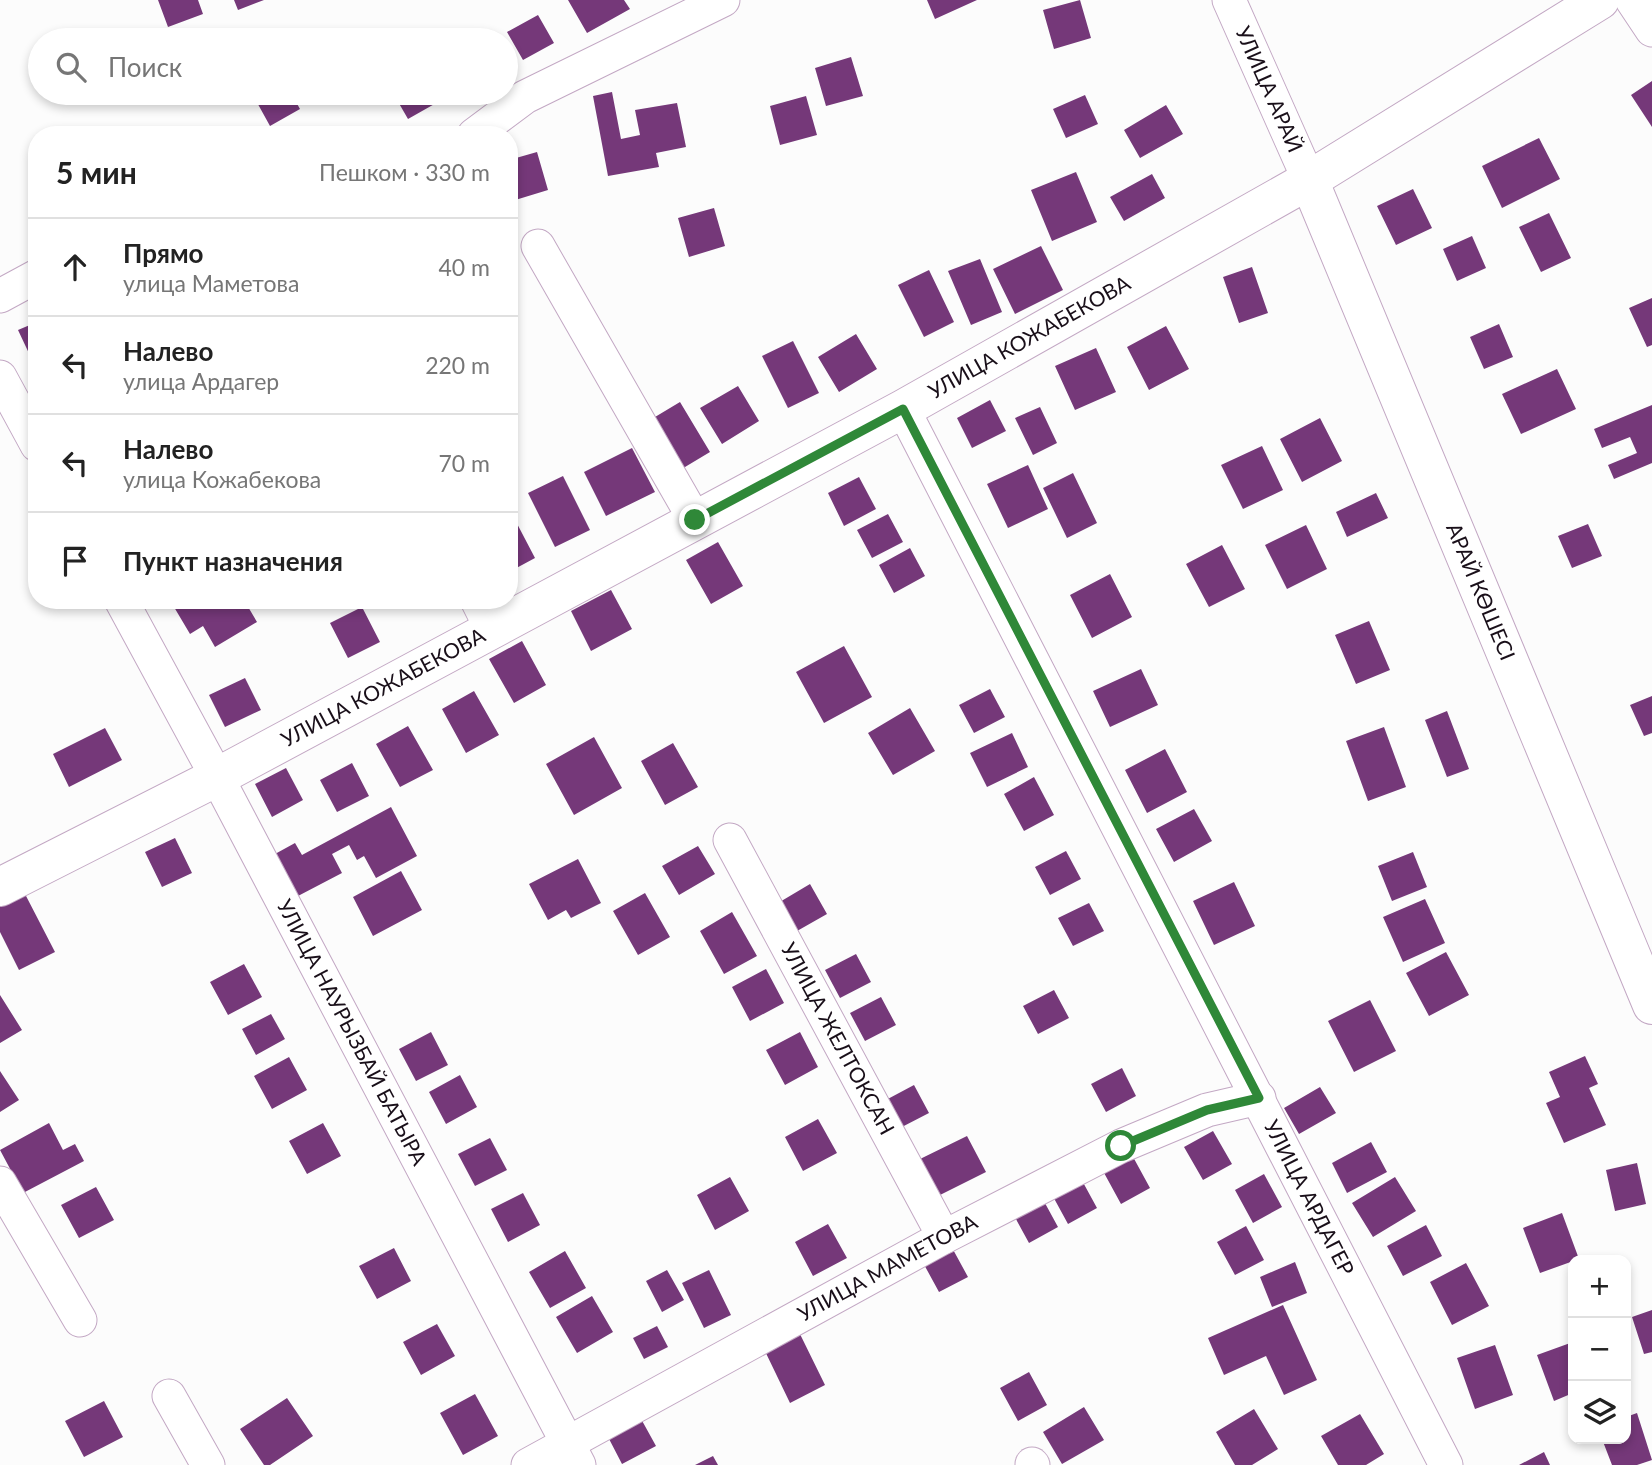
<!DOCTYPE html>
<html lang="ru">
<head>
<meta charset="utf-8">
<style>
  :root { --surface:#fff; --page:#f6f6f6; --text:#222; --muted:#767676; --line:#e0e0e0 }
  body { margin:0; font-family:Lato,sans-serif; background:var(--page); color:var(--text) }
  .controls { position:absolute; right:21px; bottom:21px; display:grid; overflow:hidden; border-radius:14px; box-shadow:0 4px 10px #0003 }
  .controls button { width:63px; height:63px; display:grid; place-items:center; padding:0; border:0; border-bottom:2px solid var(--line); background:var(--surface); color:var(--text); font:35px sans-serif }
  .stop { position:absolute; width:21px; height:21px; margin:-16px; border:5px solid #2f8838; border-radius:50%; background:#fff }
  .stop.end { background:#2f8838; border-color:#fff; box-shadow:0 2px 7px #0008 }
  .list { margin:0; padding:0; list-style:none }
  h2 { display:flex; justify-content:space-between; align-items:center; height:91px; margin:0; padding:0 28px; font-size:30px }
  h2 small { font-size:23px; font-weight:400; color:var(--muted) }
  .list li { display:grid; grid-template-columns:46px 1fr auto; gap:21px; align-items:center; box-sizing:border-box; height:98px; padding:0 28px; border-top:2px solid var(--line) }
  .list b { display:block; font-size:26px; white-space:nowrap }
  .list p { margin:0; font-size:23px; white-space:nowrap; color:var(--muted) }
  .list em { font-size:23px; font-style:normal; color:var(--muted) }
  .icon { flex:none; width:38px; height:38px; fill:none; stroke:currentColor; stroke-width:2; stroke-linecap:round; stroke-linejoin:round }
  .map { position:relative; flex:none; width:1652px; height:1465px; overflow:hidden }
  .search { position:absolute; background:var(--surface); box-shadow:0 4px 10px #0003; left:28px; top:28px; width:490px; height:77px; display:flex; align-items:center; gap:18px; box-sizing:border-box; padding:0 24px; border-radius:38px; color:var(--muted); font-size:26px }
  .panel { position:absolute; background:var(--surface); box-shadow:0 4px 10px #0003; left:28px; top:126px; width:490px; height:483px; border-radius:28px }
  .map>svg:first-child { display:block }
</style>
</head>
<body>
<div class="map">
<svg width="1652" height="1465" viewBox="0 0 1652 1465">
  <rect width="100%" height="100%" fill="#fcfcfc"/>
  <path fill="#753879" d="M158,0H198L203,14L168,27Z
    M234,0H264L238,10Z
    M568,0H624L630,9L587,33Z
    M927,0H977L935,19Z
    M1080,0L1091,38L1054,49L1043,10Z
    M538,15L554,43L523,60L507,32Z
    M851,57L863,96L826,106L815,68Z
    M1652,81V127L1631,95Z
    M612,92L621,139L640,135L635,110L677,103L686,147L656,153L659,167L608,176L593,96Z
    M262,93H291L300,109L270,126L254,97Z
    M393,93H433L438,102L408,119Z
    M1085,95L1098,124L1066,138L1053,109Z
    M806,96L817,135L780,145L770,106Z
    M1166,105L1183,134L1140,158L1124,130Z
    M1539,138L1560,179L1502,208L1482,166Z
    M537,152L548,190L512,201L509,192V160Z
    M1076,172L1097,222L1052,241L1031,190Z
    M1152,174L1165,198L1124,221L1110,197Z
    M1413,189L1432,228L1396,245L1377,206Z
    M714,208L725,246L689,257L678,218Z
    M1549,213L1571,258L1541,272L1519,227Z
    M1472,236L1486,268L1457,281L1443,249Z
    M1041,246L1063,290L1015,314L993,269Z
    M980,259L1002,312L971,325L948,271Z
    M1252,267L1268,313L1239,323L1223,277Z
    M929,270L954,322L924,337L898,285Z
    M1652,298V345L1647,347L1629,308Z
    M37,322V363L34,364L18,330Z
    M1499,324L1513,357L1484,369L1470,337Z
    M1166,326L1189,369L1149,390L1127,347Z
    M856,334L877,369L839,392L818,357Z
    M793,341L819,393L788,408L762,356Z
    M1096,348L1116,392L1075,410L1055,366Z
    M1557,369L1576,409L1521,434L1502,394Z
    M738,386L759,421L722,444L700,408Z
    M990,400L1006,431L972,448L957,418Z
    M680,402L710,452L680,470L650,420Z
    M1652,405V463L1614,479L1608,465L1637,453L1630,437L1602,448L1594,429Z
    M1040,407L1057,443L1033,455L1015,418Z
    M1320,418L1342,461L1302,482L1280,439Z
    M1262,446L1283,490L1243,509L1221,465Z
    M632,448L655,492L606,516L584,472Z
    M1028,465L1048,509L1008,528L987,484Z
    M1073,473L1097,523L1067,538L1043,488Z
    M563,476L590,530L555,547L528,493Z
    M859,477L876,509L844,526L828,493Z
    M1376,493L1388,518L1347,537L1336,512Z
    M888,514L903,542L872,558L857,530Z
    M513,516L535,558L509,572V518Z
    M1588,524L1602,556L1572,568L1558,536Z
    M1306,525L1327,569L1287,589L1265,545Z
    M718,542L743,586L711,604L686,560Z
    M1222,545L1245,589L1209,607L1186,564Z
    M910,548L925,576L894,593L879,565Z
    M1110,574L1132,617L1092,638L1070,595Z
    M611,590L632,629L591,651L571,611Z
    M185,600H244L257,622L215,647L203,626L190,634L174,607Z
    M362,607L380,642L348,658L330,623Z
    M1369,621L1390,670L1356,684L1335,635Z
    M522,641L546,685L514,703L489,659Z
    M844,646L872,697L824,723L796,672Z
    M1141,669L1158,705L1110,727L1093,691Z
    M245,678L261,710L225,727L209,695Z
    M990,689L1005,717L974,733L959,705Z
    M474,691L499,735L466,753L442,709Z
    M1652,696V733L1644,736L1630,705Z
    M910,708L935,751L893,775L868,733Z
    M1447,711L1469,769L1447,777L1425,720Z
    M408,726L433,770L400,787L376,744Z
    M1384,727L1406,787L1368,801L1346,741Z
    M105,728L122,760L69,787L53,754Z
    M1012,733L1028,767L987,787L970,753Z
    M594,737L622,788L574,815L546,764Z
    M673,743L698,787L665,805L641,761Z
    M1165,749L1187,792L1147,813L1125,770Z
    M352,763L369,796L337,812L320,780Z
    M286,768L303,800L272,817L255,784Z
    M1034,777L1054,815L1024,831L1004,794Z
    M391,807L417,856L376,878L364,856L357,860L349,845L332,854L342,873L298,896L275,854L295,843L302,855Z
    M1194,809L1212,841L1174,862L1156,829Z
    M175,838L192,873L162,887L145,852Z
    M698,846L715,874L679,895L662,866Z
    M1066,851L1081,879L1050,895L1035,867Z
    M1413,852L1427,887L1392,901L1378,866Z
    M578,859L601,903L571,918L566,910L548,920L529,884Z
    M401,871L422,910L373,936L353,897Z
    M1234,882L1255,926L1214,945L1193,901Z
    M810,884L827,914L790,935L773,906Z
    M645,893L670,937L638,955L613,911Z
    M25,894L55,952L19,970L0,932V906Z
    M1425,899L1445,943L1403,962L1383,917Z
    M1089,903L1104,931L1073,946L1058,918Z
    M732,912L757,956L724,974L700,931Z
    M1446,952L1469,995L1429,1016L1406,973Z
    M856,954L871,982L840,998L825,970Z
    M244,964L262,997L228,1015L210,982Z
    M766,969L784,1003L750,1021L732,987Z
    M1054,990L1069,1018L1038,1034L1023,1006Z
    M0,995L22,1030L0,1043Z
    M881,997L896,1025L865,1041L850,1013Z
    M1370,1000L1396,1051L1354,1072L1328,1021Z
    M271,1014L285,1039L256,1055L242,1029Z
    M431,1032L448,1065L416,1081L399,1049Z
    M800,1032L818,1067L785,1085L766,1050Z
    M1585,1056L1598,1084L1589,1088L1606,1125L1564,1143L1546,1103L1560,1097L1549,1072Z
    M289,1057L307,1090L272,1109L254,1076Z
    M1122,1068L1136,1096L1106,1112L1091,1084Z
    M0,1071L19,1100L0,1112Z
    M460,1075L477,1107L446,1124L429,1092Z
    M914,1085L929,1113L898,1129L884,1101Z
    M1320,1087L1336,1113L1299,1134L1284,1108Z
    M818,1119L837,1153L803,1171L785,1137Z
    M49,1123L63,1150L75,1144L84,1161L23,1193L0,1150Z
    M323,1123L341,1156L307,1174L289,1141Z
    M1213,1131L1232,1164L1203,1180L1184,1147Z
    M967,1136L986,1172L936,1197L918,1160Z
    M490,1138L507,1170L475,1186L458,1154Z
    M1371,1142L1387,1172L1347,1193L1332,1163Z
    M1132,1155L1150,1188L1121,1204L1103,1171Z
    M1637,1163L1646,1204L1615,1211L1606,1170Z
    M1264,1174L1282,1207L1253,1223L1235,1190Z
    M1079,1175L1097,1208L1068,1224L1050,1191Z
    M730,1177L749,1211L715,1230L697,1195Z
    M1395,1177L1416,1211L1373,1237L1352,1203Z
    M96,1187L114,1220L79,1238L61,1205Z
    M523,1193L540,1225L508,1242L491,1209Z
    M1040,1194L1058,1227L1029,1243L1011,1210Z
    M1562,1213L1579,1259L1540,1273L1523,1228Z
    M828,1224L847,1258L813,1276L795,1242Z
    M1426,1225L1442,1256L1403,1276L1387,1246Z
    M1246,1226L1264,1260L1235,1275L1217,1242Z
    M950,1244L968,1277L939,1292L921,1259Z
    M394,1248L411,1281L377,1299L359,1266Z
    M565,1251L586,1288L550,1308L529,1272Z
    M1295,1262L1307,1293L1272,1307L1260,1277Z
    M1466,1263L1489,1306L1452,1325L1430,1282Z
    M667,1270L684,1300L662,1312L646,1281Z
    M709,1270L731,1315L704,1328L682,1283Z
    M592,1296L613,1332L577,1353L556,1317Z
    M1283,1305L1317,1380L1284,1395L1266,1356L1224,1375L1208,1338Z
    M1652,1310V1352L1644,1354L1632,1317Z
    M437,1324L455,1356L421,1375L403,1342Z
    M657,1326L668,1347L644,1359L633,1338Z
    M798,1330L825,1385L790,1403L763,1347Z
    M1573,1342V1393L1554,1401L1537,1355Z
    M1495,1345L1513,1395L1475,1409L1457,1358Z
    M1029,1372L1047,1405L1018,1421L1000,1388Z
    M475,1394L498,1436L463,1455L440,1413Z
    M287,1398L313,1436L270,1465H264L240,1429Z
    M104,1401L123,1437L84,1457L65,1421Z
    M1084,1407L1104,1440L1062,1464L1043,1432Z
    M1254,1409L1278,1449L1252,1465H1235L1216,1432Z
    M1637,1413L1652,1460L1637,1465H1612L1602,1439H1626V1417Z
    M1360,1414L1384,1454L1366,1465H1338L1321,1436Z
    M640,1417L656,1446L622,1464L607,1435Z
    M1544,1452L1550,1465H1519Z
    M713,1456L718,1465H695Z"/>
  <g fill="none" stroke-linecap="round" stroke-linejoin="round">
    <g stroke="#c3a8c4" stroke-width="35">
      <g id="minor">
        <path id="s1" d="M1229,0L1309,180"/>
        <path d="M1632,0L1652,30"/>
        <path d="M474,135L525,97L723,0"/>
        <path d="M538,246L695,520"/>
        <path d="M0,296L37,276"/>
        <path d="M0,377L37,445"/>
        <path id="s2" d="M903,409L1446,1465"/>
        <path id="s3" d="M121,600L217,777L579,1465"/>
        <path d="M477,600L492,630"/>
        <path id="s4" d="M730,840L944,1237"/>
        <path d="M0,1183L80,1320"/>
        <path d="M169,1396L208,1465"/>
        <path d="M1032,1464L1033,1465"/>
        <path id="s5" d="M528,1465L944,1237L1121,1146L1207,1110L1259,1098"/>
      </g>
    </g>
    <g stroke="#c3a8c4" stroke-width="40">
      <g id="major">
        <path id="s6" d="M1309,180L1652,1005"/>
        <path id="s7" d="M0,887L217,777L903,409L1309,180L1600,0"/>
      </g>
    </g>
    <use href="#minor" stroke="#fff" stroke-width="33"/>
    <use href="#major" stroke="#fff" stroke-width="38"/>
  </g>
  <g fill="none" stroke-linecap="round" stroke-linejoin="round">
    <path stroke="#2f8838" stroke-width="9" d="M695,520L903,409L1259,1098L1207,1110L1121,1146"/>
  </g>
  <g text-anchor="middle" stroke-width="7" stroke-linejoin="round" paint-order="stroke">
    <g font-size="21" fill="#190f19" stroke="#fff">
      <text dy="7" stroke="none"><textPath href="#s1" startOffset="98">УЛИЦА АРАЙ</textPath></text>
      <text dy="7" stroke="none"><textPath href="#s7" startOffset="1167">УЛИЦА КОЖАБЕКОВА</textPath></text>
      <text dy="7" stroke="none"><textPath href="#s6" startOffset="446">АРАЙ КӨШЕСІ</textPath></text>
      <text dy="7" stroke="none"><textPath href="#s7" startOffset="432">УЛИЦА КОЖАБЕКОВА</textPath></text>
      <text dy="7" stroke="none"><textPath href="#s3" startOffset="490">УЛИЦА НАУРЫЗБАЙ БАТЫРА</textPath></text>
      <text dy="7" stroke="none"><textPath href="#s4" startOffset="226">УЛИЦА ЖЕЛТОКСАН</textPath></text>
      <text dy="7" stroke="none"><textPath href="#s2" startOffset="887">УЛИЦА АРДАГЕР</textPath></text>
      <text dy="7" stroke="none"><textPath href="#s5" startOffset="410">УЛИЦА МАМЕТОВА</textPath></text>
    </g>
  </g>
</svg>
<div class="controls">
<button>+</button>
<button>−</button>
<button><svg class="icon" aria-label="layers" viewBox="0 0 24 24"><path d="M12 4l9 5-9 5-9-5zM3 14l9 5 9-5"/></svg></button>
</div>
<div class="stop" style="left:1121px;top:1146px"></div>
<div class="stop end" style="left:695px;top:520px"></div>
<div class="search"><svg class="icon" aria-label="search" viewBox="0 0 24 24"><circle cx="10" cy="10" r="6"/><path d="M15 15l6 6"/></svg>Поиск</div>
<section class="panel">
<h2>5 мин<small>Пешком · 330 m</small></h2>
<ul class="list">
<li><svg class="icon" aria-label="ahead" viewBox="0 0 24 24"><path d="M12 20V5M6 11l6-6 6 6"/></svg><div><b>Прямо</b><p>улица Маметова</p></div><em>40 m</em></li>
<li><svg class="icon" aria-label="left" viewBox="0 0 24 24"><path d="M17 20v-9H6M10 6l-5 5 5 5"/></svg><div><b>Налево</b><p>улица Ардагер</p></div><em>220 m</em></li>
<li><svg class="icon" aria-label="left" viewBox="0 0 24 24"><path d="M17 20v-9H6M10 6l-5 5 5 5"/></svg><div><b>Налево</b><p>улица Кожабекова</p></div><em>70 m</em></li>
<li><svg class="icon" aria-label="arrive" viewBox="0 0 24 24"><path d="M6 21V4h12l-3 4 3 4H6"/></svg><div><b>Пункт назначения</b></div></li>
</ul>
</section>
</div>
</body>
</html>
